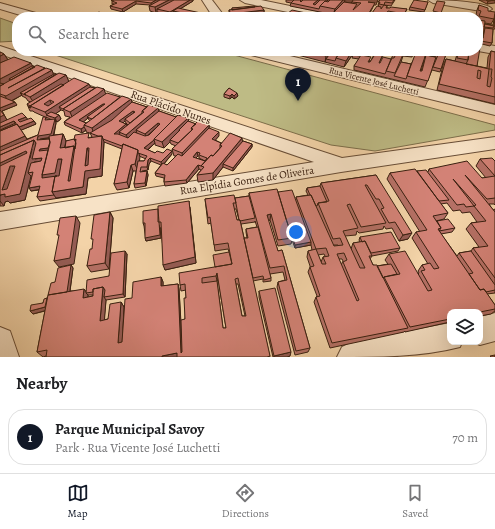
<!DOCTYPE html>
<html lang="en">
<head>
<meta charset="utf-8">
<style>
  :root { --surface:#fff; --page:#f2f2f2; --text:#202124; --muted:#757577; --line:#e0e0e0; --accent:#111827 }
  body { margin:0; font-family:Alegreya,serif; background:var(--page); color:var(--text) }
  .controls { position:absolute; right:12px; bottom:12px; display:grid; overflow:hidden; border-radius:8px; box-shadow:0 4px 16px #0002 }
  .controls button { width:36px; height:36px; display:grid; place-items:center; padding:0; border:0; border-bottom:1px solid var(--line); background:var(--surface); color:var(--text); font:20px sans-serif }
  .you { position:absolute; left:296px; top:232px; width:14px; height:14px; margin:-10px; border:3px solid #fff; border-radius:50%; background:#1a73e8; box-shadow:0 0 0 6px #1a73e833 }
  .badge { display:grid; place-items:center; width:26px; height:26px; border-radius:50%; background:var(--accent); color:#fff; font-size:13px; font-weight:700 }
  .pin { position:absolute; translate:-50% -33px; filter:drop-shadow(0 1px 2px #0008) }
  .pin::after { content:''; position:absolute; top:21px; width:14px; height:12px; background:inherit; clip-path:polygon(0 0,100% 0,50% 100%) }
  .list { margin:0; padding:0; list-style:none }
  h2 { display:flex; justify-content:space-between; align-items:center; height:52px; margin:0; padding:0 16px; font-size:17px }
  h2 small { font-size:13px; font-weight:400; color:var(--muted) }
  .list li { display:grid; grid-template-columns:26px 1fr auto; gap:12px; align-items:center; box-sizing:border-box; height:56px; margin:0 8px 8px; padding:0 8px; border:1px solid var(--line); border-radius:16px }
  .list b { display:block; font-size:15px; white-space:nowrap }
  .list p { margin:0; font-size:13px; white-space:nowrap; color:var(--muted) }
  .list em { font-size:13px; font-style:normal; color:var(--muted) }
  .icon { flex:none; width:22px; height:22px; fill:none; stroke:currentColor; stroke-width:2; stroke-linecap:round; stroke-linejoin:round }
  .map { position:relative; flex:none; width:495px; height:357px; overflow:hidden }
  .search { position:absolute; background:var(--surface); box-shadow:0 4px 16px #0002; left:12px; right:12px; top:12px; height:44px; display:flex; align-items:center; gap:10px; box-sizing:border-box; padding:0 14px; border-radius:16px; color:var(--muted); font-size:15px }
  .sheet { height:116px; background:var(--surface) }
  nav { display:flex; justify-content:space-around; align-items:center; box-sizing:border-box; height:56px; border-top:1px solid var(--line); background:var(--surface); font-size:11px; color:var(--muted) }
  nav a { display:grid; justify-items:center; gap:2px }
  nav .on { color:var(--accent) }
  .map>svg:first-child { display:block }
</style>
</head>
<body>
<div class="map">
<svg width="495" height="357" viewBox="0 0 495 357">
  <rect width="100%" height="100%" fill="#f3d3a8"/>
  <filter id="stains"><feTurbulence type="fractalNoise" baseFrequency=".005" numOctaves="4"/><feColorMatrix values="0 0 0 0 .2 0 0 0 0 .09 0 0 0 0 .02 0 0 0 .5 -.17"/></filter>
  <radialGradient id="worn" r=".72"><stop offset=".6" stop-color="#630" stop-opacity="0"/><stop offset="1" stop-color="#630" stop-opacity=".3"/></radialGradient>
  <path fill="#bebb85" stroke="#7c6e4a" d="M0,18L17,24V41L0,42Z
    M43,51H219L495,125V130L375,151L331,145Z"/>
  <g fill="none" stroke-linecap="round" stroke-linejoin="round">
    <g stroke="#684d36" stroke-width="2">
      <path id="street" d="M202,0H212L225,17H213Z
        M240,0H261L329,14L335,17H312L245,3Z
        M428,0C439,0 486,1 492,9L487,12L433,3Z
        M0,3L43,15L45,17H27L0,9Z
        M478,43L495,46V54L478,51Z
        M0,46L342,158L495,137V149L341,172L0,230V212L314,162L0,54Z
        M245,51H269L495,105V115L247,54Z
        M495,313V341L480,345L473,342H480V317Z
        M450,323V342H462L460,347C422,357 378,357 337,357L342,347L352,342Z
        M0,327L10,331L19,357H0Z"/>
    </g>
    <use href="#street" fill="#f7e2c6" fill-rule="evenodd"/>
  </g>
  <path fill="#b57065" stroke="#3a2010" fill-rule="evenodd" d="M111,0H193V1L180,9L211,17H188L174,14L173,13L170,15L157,12L156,13L150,11L149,6L150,5L136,4L123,12L111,9L110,6L114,4H112V1Z
    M286,0H320L315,5L320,0H378L376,5H374L370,13H372L378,6L379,5H378L380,0H395L391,6L384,5L387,6V8L407,9L403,17L387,14L385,17H345L290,6L291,3L286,2ZM344,2H352L351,3Z
    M479,0H495L487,4Z
    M428,2L424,12L409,10L410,7Z
    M479,5L488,11L494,19L491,24L485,23V24L493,25L495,14V29H493L492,43L490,46L478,43V16L476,15L477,10Z
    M255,7L264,10V15L249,17H230L229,16V10H232V8Z
    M290,51H355L344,67L290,53Z
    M355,51H365L362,55L370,60L369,62H370L375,53H374V51H385L379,63H380L391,59L395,51H436L439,52L440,51H447L440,72L432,70L425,87L354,70V66L359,59L352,58L353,55ZM414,52L418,53L411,64L401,62L403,56L412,57ZM423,61H424L421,71H420Z
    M458,51H478L477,66L487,68L488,57L491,51L495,52V104L437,90L443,65L446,59L455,61Z
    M0,52L4,54L8,60L45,69L53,74L66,75L69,82L95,88L104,89L105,94L120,97L131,99L132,102L147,107L158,108L159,111L176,117L188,118V121L196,124L209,125V128L219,136L215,140L221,143L243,141L252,144V147L233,171L223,167L213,180L198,182L197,175L201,170L199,169L187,183L165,186L164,182V178L156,176L155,173L161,165L151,161L149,164L148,170L142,171V172L147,171L148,175L146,186L135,188L134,184L136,171H133L129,188L117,190L114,184L122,149L104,142L102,176L88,178L86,194L40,201L37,197L39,190L31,191L32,176H31L25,200L10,203L8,201L5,202L4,206H0ZM22,95V96L26,98L28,101L31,102L27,104L30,111H33L34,112L45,117L38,135L27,139L21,130L36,124L34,121L27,119L7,120L2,111L17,105L12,101ZM61,110L64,111L65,116L70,117L64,122L65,125L82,133L86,130V132L90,133L92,137L66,141L63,134L54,135L56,123V121L57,122L61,119L59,115L55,114ZM46,117L52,120H48ZM88,118L89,120L90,121L86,123L83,122ZM125,121L126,123L128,125L127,126L126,124L123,123ZM49,138V139L40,140V139ZM170,142L171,144L176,146L172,149L174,156H176L167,165L164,164L172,154L155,153L148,150L155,143V145L164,148ZM139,156L146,159L144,161H139ZM198,156H199V158L205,161L196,158Z
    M229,88L238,96L234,99L232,97L230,99L224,97V94Z
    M480,159L495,161V205L494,204H489L493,210L495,209V293L487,294L495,305V311L491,314L480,316V312H450V322L405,332V331L404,332L330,348L314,302L316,297L317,296L308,272L310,267V266L307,257L308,251L312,250L311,245L295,248L292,240L291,244L278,246L270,220L268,221L278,251L282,250L310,348L308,352L295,355L277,287L278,282L285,280L283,272L270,274L271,278V281L263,282V279L253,281L270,357H46V356L43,357L37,352L45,311L33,314L47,298L55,282L71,265L73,268L70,291H86L109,276L127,254L125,297L106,300L104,320L108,319L121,302L124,307L132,298L161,277L163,282V286L178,284L179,289L182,346L185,319L186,298V290L181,291L180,285L215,267L229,252L228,249L215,251L211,223L208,224L205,199L235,198L249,196V193L278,192L296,200V197L308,195L306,191L307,188L320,186L321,183L376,175L408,239L399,241L392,228L386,229L384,226L383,229L359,233L357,231L356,235L345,236L351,249L353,243L360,242L359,240L360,237L400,248L398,251L372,256L370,259L373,265L377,266L388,264L385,260L389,254L418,274L419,273L418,271L422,265L428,264L412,238L416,232H420L387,179L390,173L417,171L428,172L429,169L482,178H486L476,166ZM447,203L453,211L460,210L462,213L470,212L477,222L471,223L466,229L479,247L473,248L471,251L459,253L457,256L441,234L452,232L455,228L436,221L444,219L448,213L441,204ZM234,209H236L239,220H237ZM255,221L257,227L246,229V232L247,238H244L241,224L255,222ZM333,245H338V246H334ZM324,254L325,256L323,257L321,262L318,255ZM339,259H342L343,261L341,265ZM218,279L226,328H223L217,281ZM236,284H238L245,316H242ZM88,295H93V296L88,297Z
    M190,207L196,263L165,270L161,228H160L161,238L146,241L144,226L143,223Z
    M110,212L113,218L109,269L91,272L87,266L92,249Z
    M259,291L290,356L287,357H273L259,297Z"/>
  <path fill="#945b53" stroke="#3a2010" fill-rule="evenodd" d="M156,0H162L151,6V3Z
    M169,0H179L157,9V12L156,13L155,7Z
    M190,0H193V1L175,12L173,11V13L170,15V12Z
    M318,0H320L313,7V4Z
    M343,0H345L344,3L334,12L335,9Z
    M495,0V3L487,4L488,1Z
    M136,1V4L123,12L122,9Z
    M264,10V15L249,17H231V14Z
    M306,13V15L304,17H302Z
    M103,14L104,17H96Z
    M330,51H332L326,59L325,62L326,56Z
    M352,51H355L344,67L346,61Z
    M4,54L8,60L0,63V56Z
    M31,63L34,69L9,79L10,81L0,87V79Z
    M45,68L47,73L52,70L54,76L20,93L22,95L9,102L0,89Z
    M66,75L69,82L34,103L30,97Z
    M89,84L92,90L59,107L61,110L51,117L47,115L45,112Z
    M69,89L50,101L53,106L33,107Z
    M104,89L106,95L73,119L70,112Z
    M237,93L238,96L234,99V96Z
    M232,94V97L230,99V96Z
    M131,99L133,105L94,135L92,128Z
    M15,102L17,105L2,111L8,122L0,125V108Z
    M103,104L104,107L87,117L88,118L81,124L79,120Z
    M158,108L160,114L136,130L137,134L129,141L126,135Z
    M133,111L134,114L125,119V121L121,125L119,121Z
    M59,115L61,119L57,122L55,118Z
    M26,117L28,120L20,123L18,120Z
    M188,118L189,124L180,130H179L180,133L170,140V142L164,148L162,142Z
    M55,119L56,123L53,137L40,139L39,144L37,140L38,136Z
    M14,121L16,125L0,131V127Z
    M34,121L36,124L0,139V135Z
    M158,123V126L146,137L145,134Z
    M126,124L128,128L119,132L120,134L115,138L114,134Z
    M209,125V132L183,159L182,153Z
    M84,127L86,130L82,133L81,129Z
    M219,132V136L213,143L212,139Z
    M63,134L66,141L63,155L60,148Z
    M25,136L29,143L0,156V147Z
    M102,136L104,142L102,176L88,178L86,194L56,198L42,178V153L39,151L40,149L48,148L58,159H62L57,191L83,187L87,148L90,154Z
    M242,138L243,144L223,164V167L213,180V173Z
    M76,139L72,188L68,181L74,140Z
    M34,140L38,147L35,159L42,158L44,161L34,162L32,172L28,173L31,176L25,200L10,203L8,201L5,202L4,206L0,201V195L5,194L7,196L20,194L29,158L12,166H15L19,172L15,173L7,196L2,190L10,167L0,171V163L22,153L20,150L33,145ZM32,149L30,158L26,152Z
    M154,140L155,143L145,152L144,148Z
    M252,144V147L233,171V168Z
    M138,150L140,157L138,171L135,164Z
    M172,151V154L162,166L161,162Z
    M197,152L198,156L194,160L193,157Z
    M150,158L151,161L149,164L148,170L147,167L148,160Z
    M131,165L133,171L129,188L127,182Z
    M198,165L199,169L187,183L186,180Z
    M147,171L148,175L146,186L145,183Z
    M40,186L42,189L31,191L29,188Z
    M189,201L196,263L165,270L163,265Z
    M110,212L113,218L109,269L105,263Z
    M271,214L270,220L266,221L267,215Z
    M76,216L80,223L74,264L59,267L54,261Z
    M159,225L160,228L161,238L146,241L145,238Z
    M412,233L408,239L399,241L403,235Z
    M311,242V245L295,248V245Z
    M125,251L127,254L125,297L123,294Z
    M71,265L73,268L69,298L51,309L33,314L30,311L49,306Z
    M217,273L218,279L217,281L216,276Z
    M161,277L163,282V292L161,286Z
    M178,284L179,289L183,357L181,353Z
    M103,287L107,292L104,297L106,300L104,326L100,321Z
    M84,289L87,293H86L88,295L87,303L83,298Z
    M121,302L124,307L122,348L118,343Z
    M291,352L290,356L287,357H274V356Z
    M177,353L179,357H162V356Z"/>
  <path fill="#d38276" stroke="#3a2010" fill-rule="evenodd" d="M114,0H156L151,3L136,1L122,9L110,6L117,3L112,1Z
    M160,0H169L155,7L149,6Z
    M174,0H190L170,12L157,9Z
    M294,0H301L300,1L301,2L303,0H318L313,4L315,5L320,0H328L327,1H325L320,6L319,9L291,3Z
    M330,0H343L335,9L320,6L325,1L328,2Z
    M353,0H378L377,2H368L375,3L369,13H372L377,6L381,7V9L384,5L379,4L380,2H378L380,0H394L392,3L385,2L384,5L387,6L386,8H390L391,7L407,9L404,14L388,11L384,17H360L334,12L344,2L357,4L353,10L361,3L352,2Z
    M414,0L428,2L425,10L410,7Z
    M486,0H495L488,1Z
    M437,1L445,2L441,13L433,11Z
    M479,5L488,8V11L495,12L494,19L479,16L481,11L478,10Z
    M254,6L255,7L232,10V8Z
    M261,6L264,10L231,14L229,10Z
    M178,8L210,15L211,17H202L173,11Z
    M292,10L306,13L302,17H283ZM296,14H298L295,17L293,16Z
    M99,12L103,14L96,17H89Z
    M433,12L449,16V17H430Z
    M407,13L416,14L415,16L421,17H405Z
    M321,16L328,17H320Z
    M495,18V26H494Z
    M478,20L485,21L483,38L478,37Z
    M485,24L494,26L493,28L484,27Z
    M485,28L493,29L492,43L481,41L483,38Z
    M478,47L480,48L477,66L466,64L468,60L469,51H478Z
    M294,51H308V54Z
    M308,51H330L326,56L308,52Z
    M332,51H341L336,58L335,61L326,59Z
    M341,51H352L346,61L336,58Z
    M355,51H364L360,56L353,55Z
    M395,51L404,52L395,73L386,71L392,58H394L396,54H394Z
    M419,51H427L420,71H422L426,55L436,57L428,81L407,76L416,52L418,53Z
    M427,51H436L440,52V51H447L441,69L433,67L438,55L435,54V57L426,55L425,58V57Z
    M459,51H469L468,60L457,58Z
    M491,51L495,52V97L439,84L446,59L489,69L487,86L490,87L492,78L491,77L492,69H489ZM478,70L481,71L480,79L477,78Z
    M0,52L4,54L0,56Z
    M376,53L383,54L379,63H380L383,57L391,59L385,74L354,66L361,55L371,57L368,62H370Z
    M14,57L31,63L0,79V63Z
    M401,62L411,64L406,79L394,76Z
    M37,65L45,68L8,88L46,68L52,70L6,96L0,94V86Z
    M32,66L35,67L11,80L9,79Z
    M59,73L66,75L30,97L24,94Z
    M54,74H56L24,94L26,95L20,93Z
    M74,78L89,84L45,112L30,106ZM50,100L54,102L48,106L44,104Z
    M0,83L4,84L0,86Z
    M61,84L64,85L30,106L31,108L28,107L30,106L27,104Z
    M90,87L95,88L63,109L59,107Z
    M97,87L104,89L98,94L70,112L63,109Z
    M229,88L237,93L234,96L232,94L230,96L224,94Z
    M107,93L120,97L92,119L87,117L105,104H103L79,120L86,123L84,125V127L81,129L64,122Z
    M0,96L15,102L0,108Z
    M122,96L131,99L92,128L84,125Z
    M132,102L147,107L142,111V113L130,123L125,119L135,112L133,111L119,121L126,124L114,134H118L128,138L134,132L145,136L149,135L160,124L158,123L145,134L136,130L159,111L176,117L154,139V140L144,148L155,153L157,151L163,153L167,149L172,151L161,162L150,158L148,160L147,167H141L140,172L147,171L145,183L134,184L138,161H144L147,156L138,153V150L123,144L122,146L103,139L102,136H98L90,133L112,120Z
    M149,105L158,108L126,135L119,132L144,112L142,111Z
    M0,110L4,115L0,117Z
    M51,112L59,115L55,118L46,115Z
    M22,113L26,117L18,120L20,122L31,118L34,121L19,127L17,124L0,131V130L16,123L14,121L0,127V123Z
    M178,115L188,118L162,142L154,139Z
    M43,117H46L45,120L55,119L51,134L38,136L37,140L49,139L50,142L48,148L40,149L39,151L48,150L42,175V178L57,176H55L52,192L54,195L37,197L40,186L29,188L33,172L28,173L31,163L41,161L42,158L32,159L36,143L34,140L0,155V151L38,135Z
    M188,121L196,124L191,128L192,130L178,143L170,140L180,130H179Z
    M198,121L209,125L182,153L172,149L193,129L191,128Z
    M17,124L25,136L0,147V131Z
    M209,128L219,132L212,139L221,143L220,145V148L213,156L211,155L201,166L198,165L186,180L164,182L165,175L155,173L163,163L167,165L178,154L182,156ZM197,152L200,153L199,155L207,158L205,161L193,157Z
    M89,133L88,138L102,136L100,169L85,171L83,187L52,192L55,176H59L62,159H58L55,173L42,175L50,143L49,136L63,134L60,148L74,146L68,181H70L76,139L74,140L75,135ZM87,148H89L88,165L85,166Z
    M230,133L242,138L213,173L197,175L204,167L201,166L211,155L213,156L222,146L220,145Z
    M74,139L76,143L75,149L74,146L65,148L66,141Z
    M34,140L20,194L5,197V194L0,195V196V166L27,153L26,151L0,163V155ZM10,166H15L7,189L2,190Z
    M243,141L252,144L233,168L223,164Z
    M123,144L138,150L135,164L131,165L127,182L114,184Z
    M492,158L495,161V176L480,159Z
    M467,161L482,178L495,176V198L487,199L465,175L495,212V278L473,248L488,246L471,223L486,221L474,206L466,207L464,204L457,205L429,169ZM453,179L476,205L474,206Z
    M415,169L448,213L433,216L441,228L438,229L480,290L484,289L495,305V309L480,312H450V319L410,327L384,277L400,274L389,254L405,251L428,291L432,290L421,271L425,270L422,265L430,263L434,269L439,268L416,232L427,230L390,173Z
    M426,170L449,200L439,201L417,171Z
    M376,175L412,233L403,235L395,222L389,223L381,209L384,208L379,199H376L367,185H365L386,223L361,227L350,204L347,205L358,228L343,231L360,268H365L353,243L365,241L372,256H369L373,265H377L408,328L332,343L316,297L320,296L310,267L314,266L308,251L316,249L296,197L311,195L334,246L343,245L340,238L333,239L318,203L329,201L321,183ZM326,248L329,256L323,257L326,264H322L316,249ZM344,253L347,260L343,262L359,300L357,301L337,254Z
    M320,186L327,202L318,203L317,206H316L311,195H310L307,188Z
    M277,189L292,238L278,240L271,214L267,215L278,251L282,250L310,348L296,351L278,282L287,280L284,266L270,268L249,193Z
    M292,190L311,242L295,245L286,219L278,192Z
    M234,195L236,203H233L237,220H240L270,356L267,357H177V353L162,356V357H46L47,350L37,352L48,295L84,289L83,298L93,296V289L103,287L100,321L108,319L110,304L121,302L118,343L122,342L125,299L132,298L133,282L161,277V286L178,284L181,353L182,352L181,320L185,319L184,298H186L185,284L180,285L179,273L232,264L228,243L214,245L210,217L208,218L205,199ZM217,273L226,328H223L217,281L202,283V278L216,276ZM238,278L246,316H242L235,279Z
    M249,196L255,218L240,221V220H239L235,198Z
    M189,201L195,257L163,265L161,222H158V206Z
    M158,209L160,235L145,238V223H143V211Z
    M110,212L105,263L87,266L90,249H92L93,239H91L94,215Z
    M76,216L70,258L54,261L59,235H57L60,218Z
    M448,219L455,228L439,231L441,228L437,221Z
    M258,227L271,278L264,280L263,276L253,278L244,238H248L246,229Z
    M391,232L400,248L371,253L365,241L362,242L360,237Z
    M125,251L123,294L104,297L105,290L103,287L93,289V292L86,293L87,280L109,276L111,253Z
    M471,251L495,285V290L486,292L484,289L480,290L469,274L473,273L459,253Z
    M229,252L232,264L215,267L213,255Z
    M391,264L397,274L384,277L383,278L377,266Z
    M71,265L67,292L48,295L51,283L55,282L58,268Z
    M275,288L291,352L274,356L259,291Z
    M47,298L45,307L30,311L31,305L43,303L44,299Z
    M495,355V357H491L490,356Z"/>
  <g text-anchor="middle" stroke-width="3" stroke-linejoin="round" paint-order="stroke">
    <g font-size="9" fill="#3a2010" stroke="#f7e2c6">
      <text transform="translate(374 81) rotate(14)" y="3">Rua Vicente José Luchetti</text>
    </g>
    <g font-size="11" fill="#3a2010" stroke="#f7e2c6">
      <text transform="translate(171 107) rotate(19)" y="4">Rua Plácido Nunes</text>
      <text transform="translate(247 180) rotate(-9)" y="4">Rua Elpídia Gomes de Oliveira</text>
    </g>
  </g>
  <rect width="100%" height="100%" filter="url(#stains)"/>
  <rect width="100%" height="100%" fill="url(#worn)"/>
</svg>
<div class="controls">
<button><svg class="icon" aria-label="layers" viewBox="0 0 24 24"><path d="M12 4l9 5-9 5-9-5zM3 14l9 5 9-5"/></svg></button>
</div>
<div class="you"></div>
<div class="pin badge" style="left:298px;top:101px">1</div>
<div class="search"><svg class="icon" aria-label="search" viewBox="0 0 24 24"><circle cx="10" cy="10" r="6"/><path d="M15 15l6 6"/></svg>Search here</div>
</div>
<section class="sheet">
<h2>Nearby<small></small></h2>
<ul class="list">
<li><span class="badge">1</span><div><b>Parque Municipal Savoy</b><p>Park · Rua Vicente José Luchetti</p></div><em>70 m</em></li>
</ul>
</section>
<nav>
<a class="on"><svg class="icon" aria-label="map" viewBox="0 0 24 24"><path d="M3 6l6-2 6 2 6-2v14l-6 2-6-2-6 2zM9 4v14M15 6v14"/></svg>Map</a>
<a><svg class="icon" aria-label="directions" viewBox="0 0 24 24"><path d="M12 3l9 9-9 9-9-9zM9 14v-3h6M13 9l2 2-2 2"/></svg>Directions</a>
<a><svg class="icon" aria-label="saved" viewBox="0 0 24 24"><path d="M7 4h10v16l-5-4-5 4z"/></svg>Saved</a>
</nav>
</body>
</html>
